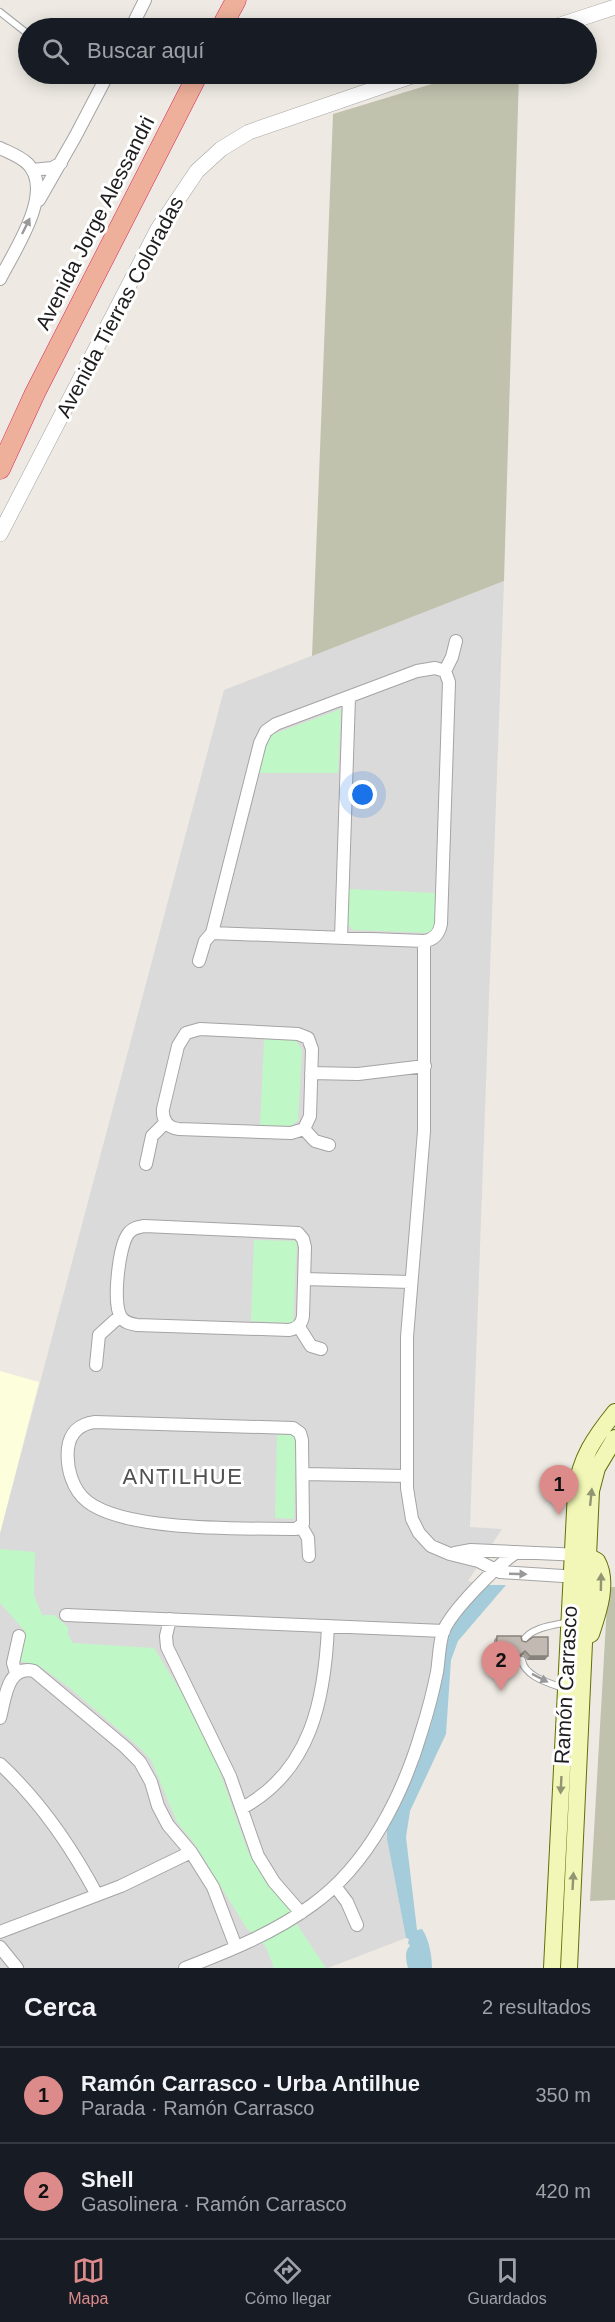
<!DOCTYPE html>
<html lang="es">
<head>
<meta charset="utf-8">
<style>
  :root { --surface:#171b24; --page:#242831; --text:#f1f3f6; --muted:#9ea1a6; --line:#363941; --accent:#dd8b8a }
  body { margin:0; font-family:Arial,sans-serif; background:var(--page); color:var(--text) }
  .you { position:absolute; left:363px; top:795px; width:21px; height:21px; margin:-15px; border:4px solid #fff; border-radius:50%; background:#1a73e8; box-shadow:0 0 0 9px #1a73e833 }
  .badge { display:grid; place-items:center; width:39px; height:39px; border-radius:50%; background:var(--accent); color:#111; font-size:20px; font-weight:700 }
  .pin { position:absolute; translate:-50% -50px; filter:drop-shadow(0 2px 3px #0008) }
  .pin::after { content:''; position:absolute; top:32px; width:21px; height:18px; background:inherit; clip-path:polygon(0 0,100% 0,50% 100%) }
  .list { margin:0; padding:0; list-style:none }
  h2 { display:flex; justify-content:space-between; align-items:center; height:78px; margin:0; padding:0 24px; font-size:26px }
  h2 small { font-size:20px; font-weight:400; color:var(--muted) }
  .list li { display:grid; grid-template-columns:39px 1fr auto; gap:18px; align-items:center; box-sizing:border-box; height:96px; padding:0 24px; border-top:2px solid var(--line) }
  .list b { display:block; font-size:22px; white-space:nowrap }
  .list p { margin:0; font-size:20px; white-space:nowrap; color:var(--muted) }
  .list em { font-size:20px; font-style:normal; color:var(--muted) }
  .icon { flex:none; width:33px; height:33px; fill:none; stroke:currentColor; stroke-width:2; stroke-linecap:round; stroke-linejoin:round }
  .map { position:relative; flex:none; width:615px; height:1968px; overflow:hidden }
  .search { position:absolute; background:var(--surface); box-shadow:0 3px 15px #0003; left:18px; right:18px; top:18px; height:66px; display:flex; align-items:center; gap:15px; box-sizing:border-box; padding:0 21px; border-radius:33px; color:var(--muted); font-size:22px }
  .sheet { height:270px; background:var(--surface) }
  nav { display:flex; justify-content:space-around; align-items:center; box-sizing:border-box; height:84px; border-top:2px solid var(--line); background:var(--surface); font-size:16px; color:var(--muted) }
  nav a { display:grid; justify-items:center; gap:3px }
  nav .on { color:var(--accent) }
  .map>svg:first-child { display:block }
</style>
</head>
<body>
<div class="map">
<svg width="615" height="1968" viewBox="0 0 615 1968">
  <rect width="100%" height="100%" fill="#eeeae3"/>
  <path fill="#dbdada" d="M504,581L470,1527L502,1529L468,1581L487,1585L442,1658L431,1725L387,1825V1839L406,1938L328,1968H0V1533L224,690Z"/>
  <path fill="#fdfedb" d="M0,1371L39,1382L0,1533Z"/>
  <path fill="#c1c2ae" d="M465,74H519L504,581L312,656L333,114Z
    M608,1587H615V1900L590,1901Z"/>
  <path fill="#c0f7c6" d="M341,709L338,773H258L268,736Z
    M349,889L436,893L434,933L352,930L347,922Z
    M264,1039L295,1040L302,1049L298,1120L292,1126L260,1125Z
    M254,1240L297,1241L293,1323L251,1321Z
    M277,1435H297L294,1519L275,1518Z
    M0,1549L35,1552L34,1595L42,1615H54L68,1627V1635L73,1643L154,1648L181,1692L217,1764L249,1854L285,1900L298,1926L326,1968H274L265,1945L247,1929L194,1843L177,1822L151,1760L140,1748L70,1688L41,1667L20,1661L24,1630L0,1603Z"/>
  <path fill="#a4ccda" d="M487,1585H506L458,1641L451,1660L446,1734L410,1811L406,1837L417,1930L422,1929C429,1939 432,1956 432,1968H408C406,1961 404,1951 410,1946L408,1943L409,1939L406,1938L387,1839V1825L431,1725L447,1638L454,1623Z"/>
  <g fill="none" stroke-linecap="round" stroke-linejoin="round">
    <g stroke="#a4a4a4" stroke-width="8">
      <path id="service" d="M0,12L28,34
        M523,1641C531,1627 555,1625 569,1622
        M522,1660C524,1676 549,1683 563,1688"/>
    </g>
    <g stroke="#a4a4a4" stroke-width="14">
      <path id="minor" d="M131,28L145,0
        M0,148C10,153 20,156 28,164C55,192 14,251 0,279
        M32,170L52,168L61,163
        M39,200L75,137L108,74
        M445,671L452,657L456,641
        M341,938L349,697
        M424,941V1131L407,1337V1488L412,1519L419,1533L431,1546L450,1554L478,1561L500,1572L579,1577
        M199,961L205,941L212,933L260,743L266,731L276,724L417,671L435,668L445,671L449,682L441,924C439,934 434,940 424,941L212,933
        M200,1029L298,1034L308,1038L312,1049L310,1116L304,1129L291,1133L179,1129C168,1128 162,1120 163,1109L178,1046L186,1033Z
        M311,1073L358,1074L425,1066
        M304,1129L315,1141L329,1145
        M146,1164L152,1136L166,1122
        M144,1226L298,1233L303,1239L305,1247L303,1316C302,1324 297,1329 289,1330L137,1325C131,1324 125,1323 121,1317C112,1304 119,1246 128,1234C132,1228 138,1227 144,1226Z
        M304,1279L411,1282
        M299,1327L311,1346L321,1349
        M96,1365L99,1335L120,1316
        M95,1422L293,1428L300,1433L302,1440L303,1524L296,1529C245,1528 128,1532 88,1502C72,1490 66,1467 68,1448C70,1433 79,1424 95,1422Z
        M303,1474L407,1476
        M301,1526L308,1538L309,1556
        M455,1553L471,1550L581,1555
        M66,1615L444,1631
        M170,1619L166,1636L167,1647L230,1776L258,1856L274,1882L301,1913
        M16,1673L13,1663L19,1636
        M0,1718C5,1700 7,1664 34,1671L125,1747L140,1762L151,1782L158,1806L168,1825L191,1852L213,1887L236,1947
        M0,1764C41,1802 71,1846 97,1895
        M242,1808C311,1771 325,1699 328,1626
        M335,1886L347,1902L357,1925
        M0,1932L121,1886L191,1852
        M0,1947L17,1968
        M185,1968C229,1951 274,1933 312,1905C368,1865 403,1795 422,1730C428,1711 433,1692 437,1672C439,1660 439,1644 443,1632C451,1611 498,1564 517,1552"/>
    </g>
    <g stroke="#a4a4a4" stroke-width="16">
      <path id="tertiary" d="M551,28L615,7
        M0,534L158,229L197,171L221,149L249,132L418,74"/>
    </g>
    <g stroke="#617008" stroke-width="18">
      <path id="secondary" d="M588,1556L597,1561C609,1582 598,1613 591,1634
        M552,1968L576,1491C580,1458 595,1437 615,1412
        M569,1968L591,1491L597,1468L615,1438"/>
    </g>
    <g stroke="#d3295d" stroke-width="21">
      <path id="trunk" d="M221,28L236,0
        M0,469L35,393L198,74"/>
    </g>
    <use href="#service" stroke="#fff" stroke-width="6"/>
    <use href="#minor" stroke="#fff" stroke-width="12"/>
    <use href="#tertiary" stroke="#fff" stroke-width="15"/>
    <use href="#secondary" stroke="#f2f7b7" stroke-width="16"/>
    <use href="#trunk" stroke="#eeb09a" stroke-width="20"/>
  </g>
  <path fill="#a7a099" d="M497,1636L522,1641L545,1660H527L523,1655L517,1659H493L494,1640Z"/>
  <path fill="#88827d" d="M525,1651L523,1655L517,1659H493L496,1655Z
    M530,1656H548L545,1660H527Z"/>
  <path fill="#c2bab2" stroke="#88827d" stroke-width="1.5" d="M497,1636H521L522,1641L526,1642L533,1637H548V1656H530L525,1651L520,1655H496Z"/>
  <defs><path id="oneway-solid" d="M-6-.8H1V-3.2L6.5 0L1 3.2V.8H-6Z" transform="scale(1.5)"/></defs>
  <g fill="#999">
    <use href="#oneway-solid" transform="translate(26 226) rotate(-64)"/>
    <use href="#oneway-solid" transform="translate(518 1574) rotate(2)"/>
    <use href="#oneway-solid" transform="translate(540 1678) rotate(27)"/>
  </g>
  <g fill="#929572">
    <use href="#oneway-solid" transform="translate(591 1497) rotate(-84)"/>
    <use href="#oneway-solid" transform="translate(601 1582) rotate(-89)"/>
    <use href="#oneway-solid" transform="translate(561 1785) rotate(93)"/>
    <use href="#oneway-solid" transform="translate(573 1881) rotate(-87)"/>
  </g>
  <g text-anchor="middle" stroke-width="6" stroke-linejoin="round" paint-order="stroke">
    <g font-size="21" fill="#1d1d1d" stroke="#fff">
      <text transform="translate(95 223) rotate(-63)" y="7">Avenida Jorge Alessandri</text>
      <text transform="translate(120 307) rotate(-62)" y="7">Avenida Tierras Coloradas</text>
      <text transform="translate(566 1685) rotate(-87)" y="7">Ramón Carrasco</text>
    </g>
    <g font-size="22" letter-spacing="1.5" fill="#505050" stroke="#fff">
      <text x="183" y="1484">ANTILHUE</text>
    </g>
  </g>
</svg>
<div class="you"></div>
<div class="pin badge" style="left:559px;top:1515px">1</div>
<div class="pin badge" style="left:501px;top:1691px">2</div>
<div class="search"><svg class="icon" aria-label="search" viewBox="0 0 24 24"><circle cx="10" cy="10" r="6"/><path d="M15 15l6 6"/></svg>Buscar aquí</div>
</div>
<section class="sheet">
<h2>Cerca<small>2 resultados</small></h2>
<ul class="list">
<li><span class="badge">1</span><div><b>Ramón Carrasco - Urba Antilhue</b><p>Parada · Ramón Carrasco</p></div><em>350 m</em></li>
<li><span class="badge">2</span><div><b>Shell</b><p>Gasolinera · Ramón Carrasco</p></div><em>420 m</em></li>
</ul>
</section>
<nav>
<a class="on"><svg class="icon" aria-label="map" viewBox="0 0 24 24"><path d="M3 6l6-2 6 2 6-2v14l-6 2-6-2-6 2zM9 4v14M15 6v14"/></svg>Mapa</a>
<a><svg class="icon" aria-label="directions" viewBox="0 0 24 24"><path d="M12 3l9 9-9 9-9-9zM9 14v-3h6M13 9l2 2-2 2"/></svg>Cómo llegar</a>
<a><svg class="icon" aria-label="saved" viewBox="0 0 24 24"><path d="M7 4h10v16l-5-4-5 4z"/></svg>Guardados</a>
</nav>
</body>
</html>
